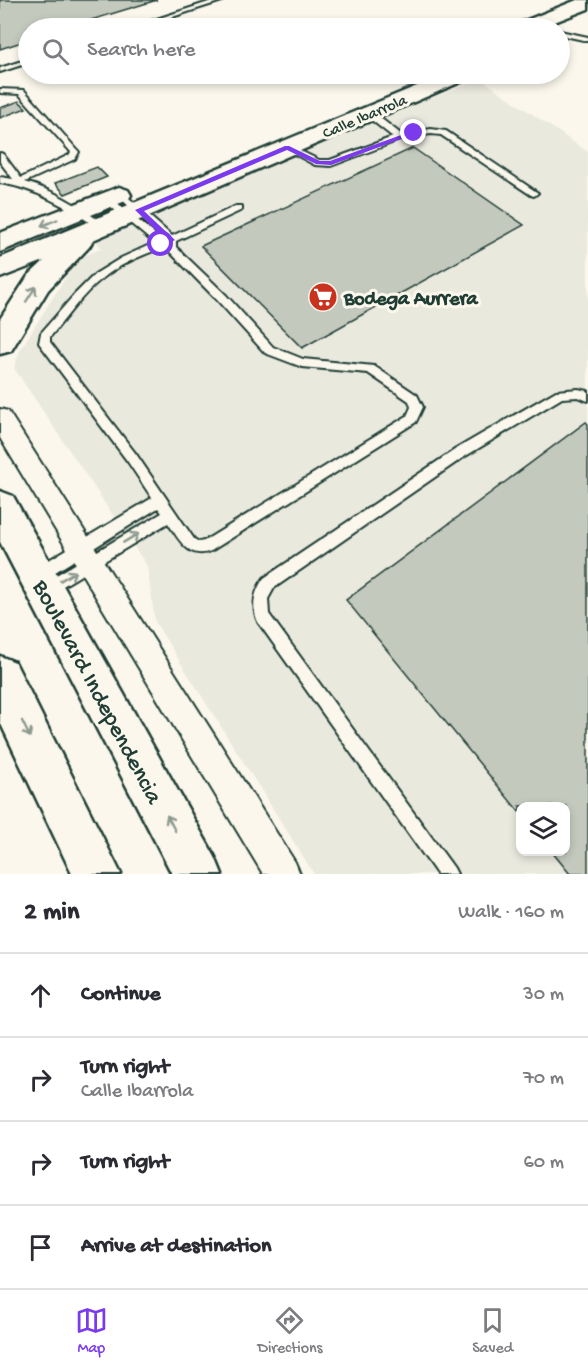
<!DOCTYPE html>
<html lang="en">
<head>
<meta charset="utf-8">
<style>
  :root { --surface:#fff; --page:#f7f7f7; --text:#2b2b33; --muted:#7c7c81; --line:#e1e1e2; --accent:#7c3aed }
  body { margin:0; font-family:"Gochi Hand",sans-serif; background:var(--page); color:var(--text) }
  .controls { position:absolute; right:18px; bottom:18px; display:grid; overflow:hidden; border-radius:12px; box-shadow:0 3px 9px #0003 }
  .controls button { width:54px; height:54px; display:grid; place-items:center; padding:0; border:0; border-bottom:2px solid var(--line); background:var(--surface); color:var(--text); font:30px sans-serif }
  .stop { position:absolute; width:18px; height:18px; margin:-14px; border:4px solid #7c3aed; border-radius:50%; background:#fff }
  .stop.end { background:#7c3aed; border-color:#fff; box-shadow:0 2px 6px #0008 }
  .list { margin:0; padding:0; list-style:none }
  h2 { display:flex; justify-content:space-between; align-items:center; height:78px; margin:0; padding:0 24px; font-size:26px }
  h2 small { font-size:20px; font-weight:400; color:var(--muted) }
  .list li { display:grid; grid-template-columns:39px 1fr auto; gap:18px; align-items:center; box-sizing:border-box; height:84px; padding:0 24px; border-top:2px solid var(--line) }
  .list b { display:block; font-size:22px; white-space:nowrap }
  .list p { margin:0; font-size:20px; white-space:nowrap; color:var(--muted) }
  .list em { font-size:20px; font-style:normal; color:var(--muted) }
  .icon { flex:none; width:33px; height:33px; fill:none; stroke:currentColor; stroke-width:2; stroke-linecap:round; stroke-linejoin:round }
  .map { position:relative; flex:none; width:588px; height:874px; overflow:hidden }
  .search { position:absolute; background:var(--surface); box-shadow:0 3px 9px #0003; left:18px; right:18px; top:18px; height:66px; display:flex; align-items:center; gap:15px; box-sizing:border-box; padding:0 21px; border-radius:33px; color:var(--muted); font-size:22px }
  .sheet { height:414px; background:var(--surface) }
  nav { display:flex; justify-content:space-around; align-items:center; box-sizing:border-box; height:84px; border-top:2px solid var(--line); background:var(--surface); font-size:16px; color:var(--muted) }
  nav a { display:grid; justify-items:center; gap:3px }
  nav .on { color:var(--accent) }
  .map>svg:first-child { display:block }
</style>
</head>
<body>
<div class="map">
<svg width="588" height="874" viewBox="0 0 588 874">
  <rect width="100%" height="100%" fill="#fbf7ec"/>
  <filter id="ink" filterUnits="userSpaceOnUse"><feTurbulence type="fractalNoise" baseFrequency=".0167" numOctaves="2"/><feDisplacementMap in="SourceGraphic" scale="12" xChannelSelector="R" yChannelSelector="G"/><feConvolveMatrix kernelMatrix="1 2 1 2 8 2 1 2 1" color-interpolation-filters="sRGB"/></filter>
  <g filter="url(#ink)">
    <path fill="#eae9de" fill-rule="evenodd" d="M481,79L588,152V874H314L155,622L147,566L14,368L20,350L77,259L102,248L96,241L413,105ZM520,806H566V852H520Z"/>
    <path fill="#c4c9be" stroke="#1f3d34" stroke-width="1.5" d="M0,0H157L65,28H28V40L0,49Z
      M19,101L26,108L0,118V108Z
      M413,148L524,225L302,348L201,246Z
      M97,167L107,177L65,194L55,183Z
      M586,422L588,424V874H570L552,852H566V806H520V813L346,600Z"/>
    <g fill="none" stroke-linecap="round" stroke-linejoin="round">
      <g stroke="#1f3d34" stroke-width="4">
        <path id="service" d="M215,0H225L138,28H129Z
          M560,31L588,37V41L560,35Z
          M28,59V63L0,72V68Z
          M0,89L24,90L79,152L75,159L25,182C54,190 80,207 104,224V228H98C67,207 37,189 0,183V177L13,179L0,162V153L3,154L21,178L69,155L71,152L19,94L0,93Z
          M365,111H371L401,134L431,129L446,131L538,193L534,196L531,195L441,135L431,134L405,138L331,166L315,165L283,148L290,146L319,160H330L393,137L365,115Z
          M121,191L172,236L236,206H242V210L176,241V247L226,295L273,347L303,359L374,366L417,395L423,407L416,422L211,551C188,560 179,539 168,523L46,596L41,594L39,589L41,584L162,513L158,508L44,579L39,580L34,579L32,574L34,569L152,498L128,462L39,343L41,333L74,295L95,274L121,258L154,243L104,201V197H110L162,240L164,239L118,196L116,194ZM161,248L170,252L218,301L265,353L302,367L368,373L409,401L411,407L407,416L204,541L199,542L194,539L136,454L50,342V337C67,317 82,294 103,278C120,264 141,256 161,248Z
          M578,389L588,391V401L578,397L562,398L464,457L274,588L268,599L269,614L454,868L457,874H437L258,622C251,606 254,592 264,578L456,449L556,391Z"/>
      </g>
      <g stroke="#1f3d34" stroke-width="4">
        <path id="minor" d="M0,409L8,411L295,862L300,874H263L0,438Z"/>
      </g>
      <g stroke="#1f3d34" stroke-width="5">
        <path id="secondary" d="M577,0H588V9L539,28H514L517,24Z
          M446,74H473L470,78L93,240L89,247L48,290L11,351L0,354V319L28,276L44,261L0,278V258Z
          M119,187L128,190L131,195L128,200L0,252V233Z
          M0,491L13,496L215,857L222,874H172L0,542Z
          M0,656L15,662L121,874H72L0,722Z"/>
      </g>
      <use href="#service" fill="#fbf7ec" fill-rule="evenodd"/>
      <use href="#minor" fill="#fbf7ec" fill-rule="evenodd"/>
      <use href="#secondary" fill="#fbf7ec" fill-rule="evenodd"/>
    </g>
    <defs><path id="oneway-shaft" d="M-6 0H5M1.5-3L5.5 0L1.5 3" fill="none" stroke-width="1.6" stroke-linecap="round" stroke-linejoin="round" transform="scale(1.5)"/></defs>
    <g stroke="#8d9a90">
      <use href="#oneway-shaft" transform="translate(49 223) rotate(157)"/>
      <use href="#oneway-shaft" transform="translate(31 294) rotate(-57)"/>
      <use href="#oneway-shaft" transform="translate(131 538) rotate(-31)"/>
      <use href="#oneway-shaft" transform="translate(68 576) rotate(-31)"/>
      <use href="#oneway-shaft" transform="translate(26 729) rotate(64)"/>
      <use href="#oneway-shaft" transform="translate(171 823) rotate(-118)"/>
    </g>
  </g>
  <path fill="#7c3aed" d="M412,131L417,133L331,165L316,164L287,150L144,211L175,240L164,246L157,244L166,240L135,210L285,146H289L320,161H330Z"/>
  <defs>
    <g id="supermarket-disc" transform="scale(1.5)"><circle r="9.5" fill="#c8321e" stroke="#fbf7ec"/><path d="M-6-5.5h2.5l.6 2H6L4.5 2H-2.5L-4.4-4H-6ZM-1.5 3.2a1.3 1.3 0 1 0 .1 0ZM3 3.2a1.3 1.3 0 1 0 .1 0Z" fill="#fff"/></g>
  </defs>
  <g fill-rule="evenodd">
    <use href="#supermarket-disc" x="323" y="297"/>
  </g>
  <g text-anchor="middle" stroke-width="6" stroke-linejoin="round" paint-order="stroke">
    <g font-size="16" fill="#1f3d34" stroke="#fbf7ec">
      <text transform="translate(364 115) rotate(-23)" y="6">Calle Ibarrola</text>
    </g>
    <g font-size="20" font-weight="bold" fill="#1f3d34" stroke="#fbf7ec" text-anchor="start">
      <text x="344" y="304">Bodega Aurrera</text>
    </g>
    <g font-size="24" fill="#1f3d34" stroke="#fbf7ec">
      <text transform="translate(99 691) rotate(62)" y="8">Boulevard Independencia</text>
    </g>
  </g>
</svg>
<div class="controls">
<button><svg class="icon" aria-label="layers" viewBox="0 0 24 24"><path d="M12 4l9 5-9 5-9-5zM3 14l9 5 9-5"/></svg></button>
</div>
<div class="stop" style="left:161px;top:244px"></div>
<div class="stop end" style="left:414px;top:133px"></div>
<div class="search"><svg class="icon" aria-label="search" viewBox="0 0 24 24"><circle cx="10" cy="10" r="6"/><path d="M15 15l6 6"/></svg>Search here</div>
</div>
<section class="sheet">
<h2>2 min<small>Walk · 160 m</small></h2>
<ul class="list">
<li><svg class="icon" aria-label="ahead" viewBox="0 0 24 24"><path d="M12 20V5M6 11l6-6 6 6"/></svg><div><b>Continue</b></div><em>30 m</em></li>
<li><svg class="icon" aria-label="right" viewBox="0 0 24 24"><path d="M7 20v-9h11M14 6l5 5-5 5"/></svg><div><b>Turn right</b><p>Calle Ibarrola</p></div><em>70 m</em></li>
<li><svg class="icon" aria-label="right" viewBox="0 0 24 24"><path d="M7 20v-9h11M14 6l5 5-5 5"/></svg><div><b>Turn right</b></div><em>60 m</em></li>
<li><svg class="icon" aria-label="arrive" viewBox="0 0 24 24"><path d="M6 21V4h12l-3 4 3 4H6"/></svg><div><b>Arrive at destination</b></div></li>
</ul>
</section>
<nav>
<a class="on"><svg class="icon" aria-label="map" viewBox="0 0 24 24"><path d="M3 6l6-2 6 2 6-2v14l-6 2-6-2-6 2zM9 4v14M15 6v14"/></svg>Map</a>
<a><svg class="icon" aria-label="directions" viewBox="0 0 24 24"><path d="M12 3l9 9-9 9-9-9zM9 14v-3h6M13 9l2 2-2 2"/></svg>Directions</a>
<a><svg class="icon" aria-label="saved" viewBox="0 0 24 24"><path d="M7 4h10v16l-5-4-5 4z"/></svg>Saved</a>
</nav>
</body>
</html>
